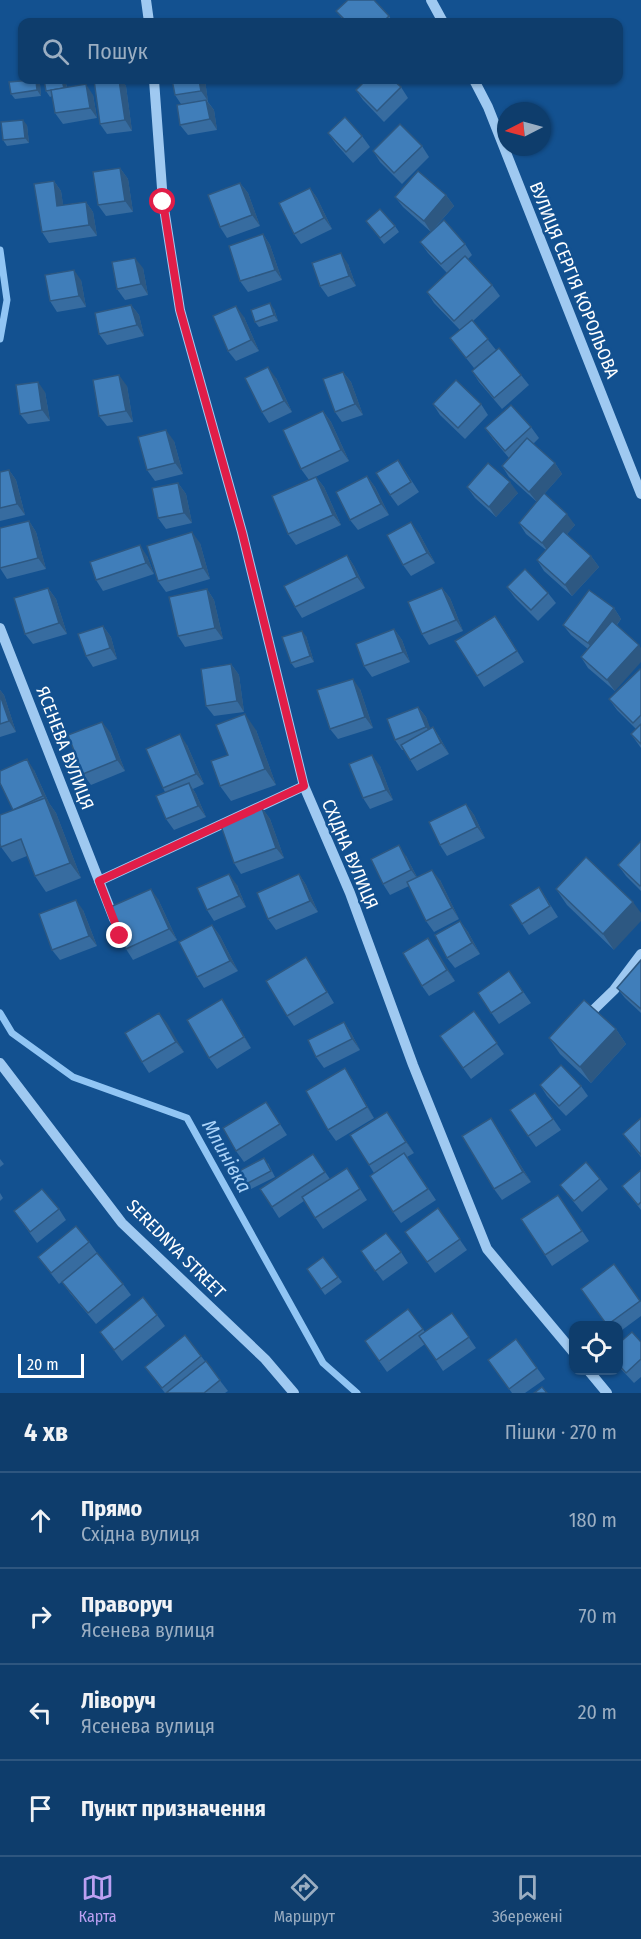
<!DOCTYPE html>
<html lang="uk">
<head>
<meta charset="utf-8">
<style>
	:root { --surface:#0e3d6c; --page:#1c4874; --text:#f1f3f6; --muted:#9baec2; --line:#2e567f; --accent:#bca0f2 }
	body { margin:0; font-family:"Fira Sans Condensed",sans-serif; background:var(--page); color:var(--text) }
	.controls { position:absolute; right:18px; bottom:18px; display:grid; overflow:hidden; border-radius:12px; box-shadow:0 2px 4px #0004 }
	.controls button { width:54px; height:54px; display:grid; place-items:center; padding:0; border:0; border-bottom:2px solid var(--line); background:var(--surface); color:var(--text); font:30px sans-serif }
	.compass { position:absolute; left:497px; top:102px; width:54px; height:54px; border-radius:50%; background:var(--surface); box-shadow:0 2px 4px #0004; rotate:264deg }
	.scale { position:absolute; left:18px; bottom:15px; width:66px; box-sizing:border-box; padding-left:6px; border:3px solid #fff; border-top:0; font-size:16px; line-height:21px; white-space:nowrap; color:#fff; -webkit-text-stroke:4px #135190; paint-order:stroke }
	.stop { position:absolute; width:18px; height:18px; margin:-14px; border:4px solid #e11d48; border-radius:50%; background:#fff }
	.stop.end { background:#e11d48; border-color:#fff; box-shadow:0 2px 6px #0008 }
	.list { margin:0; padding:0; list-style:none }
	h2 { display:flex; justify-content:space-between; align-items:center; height:78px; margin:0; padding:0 24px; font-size:26px }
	h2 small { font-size:20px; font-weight:400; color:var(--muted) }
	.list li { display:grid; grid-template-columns:39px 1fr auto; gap:18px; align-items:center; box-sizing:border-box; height:96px; padding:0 24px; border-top:2px solid var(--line) }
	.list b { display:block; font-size:22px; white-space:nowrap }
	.list p { margin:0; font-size:20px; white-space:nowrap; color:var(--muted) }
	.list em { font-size:20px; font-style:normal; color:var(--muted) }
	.icon { flex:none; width:33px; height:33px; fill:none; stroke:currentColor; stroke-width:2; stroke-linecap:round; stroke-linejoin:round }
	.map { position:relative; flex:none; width:641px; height:1393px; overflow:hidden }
	.search { position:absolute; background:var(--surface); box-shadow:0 2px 4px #0004; left:18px; right:18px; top:18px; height:66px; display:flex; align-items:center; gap:15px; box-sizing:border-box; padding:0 21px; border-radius:12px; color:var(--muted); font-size:22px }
	.sheet { height:462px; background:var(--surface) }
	nav { display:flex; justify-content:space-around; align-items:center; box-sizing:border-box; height:84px; border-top:2px solid var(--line); background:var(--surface); font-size:16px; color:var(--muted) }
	nav a { display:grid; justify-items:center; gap:3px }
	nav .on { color:var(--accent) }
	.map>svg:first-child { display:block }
</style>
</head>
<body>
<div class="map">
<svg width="641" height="1393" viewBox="0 0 641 1393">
	<rect width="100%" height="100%" fill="#135190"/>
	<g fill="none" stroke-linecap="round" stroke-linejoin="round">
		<g stroke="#91c5f4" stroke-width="7">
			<path d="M0 250 7 300 0 339"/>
			<path d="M0 1013 12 1033 73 1077 187 1118 323 1363 357 1393"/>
		</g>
		<g stroke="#9fc9f1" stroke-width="10">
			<path d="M146 0 149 22"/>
			<path d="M431 0 443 22"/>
			<path d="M154 80 163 202 180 310 242 532 304 786 350 893 413 1065 487 1249 574 1353"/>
			<path d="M474 80 488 107 641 494"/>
			<path d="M0 628 114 919"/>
			<path d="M99 881 304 786"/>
			<path d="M584 1019 614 990 641 954"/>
			<path d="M0 1063 122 1223 265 1359 294 1393"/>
			<path d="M588 1370 607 1393"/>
		</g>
	</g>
	<g fill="#376ca0">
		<path d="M336 11 389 16 393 22H345Z"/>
		<path d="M37 80 40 84 41 96 15 99 11 94Z"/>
		<path d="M44 80H65L67 87 93 95 97 118 63 124 55 113 52 96 50 97 46 91Z"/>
		<path d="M94 80H122L126 86 132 131 107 134 100 124Z"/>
		<path d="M172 80H205L208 102 214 110 217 130 188 135 180 125 181 104 175 95Z"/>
		<path d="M401 87 408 98 384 122 363 100 356 90Z"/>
		<path d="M27 125 29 143 7 146 3 140Z"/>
		<path d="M328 133 362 136 370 147 353 163 336 144Z"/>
		<path d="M422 146 429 157 402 184 380 162 373 151Z"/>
		<path d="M120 168 128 179 133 212 106 216 98 205Z"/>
		<path d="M54 181 61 191 63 205 86 202 93 212 97 236 49 243 42 232Z"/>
		<path d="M240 183 248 193 260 226 227 238 220 227Z"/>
		<path d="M310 188 317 198 332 229 301 244 294 234Z"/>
		<path d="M446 195 454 206 433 230 465 244 472 255 468 259 492 285 500 296 473 321 496 350 474 368 450 338 460 330 434 303 427 292 447 273 428 253 420 242 431 232 403 207 395 197Z"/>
		<path d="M366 221 395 226 399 232 384 244Z"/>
		<path d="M263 234 270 245 282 280 248 292 240 281Z"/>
		<path d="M348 264 356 286 328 297 320 286Z"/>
		<path d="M143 268 148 295 125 300 117 289Z"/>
		<path d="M81 280 86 307 57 312 50 301Z"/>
		<path d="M131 305 139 315 144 336 107 345 99 334Z"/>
		<path d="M274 309 278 321 259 327 255 322Z"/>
		<path d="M244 317 259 351 236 361 228 351Z"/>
		<path d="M472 371 521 375 529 385 502 409 479 382Z"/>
		<path d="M343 372 351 382 363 415 342 422 335 412Z"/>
		<path d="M276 378 292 412 269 423 262 412Z"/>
		<path d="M127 386 133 422 107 426 99 416Z"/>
		<path d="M45 392 50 421 28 424 20 414Z"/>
		<path d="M433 404H481L488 415 465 439 440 415Z"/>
		<path d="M323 411 331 422 349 461 309 480 301 469Z"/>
		<path d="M531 427 539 438 533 444 555 463 562 474 544 494 575 525 567 534 591 556 599 567 572 596 544 571 537 560 546 550 526 534 519 523 537 502 509 477 502 466 509 458 493 439 485 428Z"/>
		<path d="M174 441 183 474 155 481 147 470Z"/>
		<path d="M398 460 419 492 398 506 390 495Z"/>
		<path d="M9 470 16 480 25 515 0 521V472Z"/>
		<path d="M367 476 375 487 389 515 358 530 350 520Z"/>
		<path d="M316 477 324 487 341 525 296 545 288 534Z"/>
		<path d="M178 483 186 494 192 523 166 529 158 518Z"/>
		<path d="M467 487 518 493 496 517 475 498Z"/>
		<path d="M29 521 36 532 46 569 7 579 0 568V528Z"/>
		<path d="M419 533 435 563 411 576 403 565Z"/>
		<path d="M200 543 210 579 166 592 158 581Z"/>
		<path d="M347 555 354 566 365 588 302 618 295 607Z"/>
		<path d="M147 556 154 574 103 591 96 580Z"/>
		<path d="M507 587 548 593 556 603 538 621 515 598Z"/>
		<path d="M48 588 56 599 67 634 33 644 25 634Z"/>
		<path d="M442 588 450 598 463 631 429 645 422 634Z"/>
		<path d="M207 589 214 600 223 639 185 647 178 636Z"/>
		<path d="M614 608 621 619 617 625 615 691 588 668 581 657 588 649 571 635 563 625Z"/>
		<path d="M103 626 111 637 117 659 93 667 86 656Z"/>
		<path d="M502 626 524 662 484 687 477 676Z"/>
		<path d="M394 629 402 640 410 662 372 677 364 666Z"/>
		<path d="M306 636 314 662 295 668 291 663Z"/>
		<path d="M231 664 239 675 244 712 214 716 206 706Z"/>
		<path d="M641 670V748L631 734 636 729 617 710 609 699Z"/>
		<path d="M360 689 373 728 338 739 330 729Z"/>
		<path d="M0 690 4 695 16 732 0 737Z"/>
		<path d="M418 707 426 717 430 729 433 727 440 738 449 754 417 771 404 750H402L395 740Z"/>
		<path d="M256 730 276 785 231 801 220 786 228 755Z"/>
		<path d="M110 732 125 771 91 785 83 774Z"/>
		<path d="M187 745 204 784 193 789 196 794 206 817 174 830 166 819 165 792 163 788Z"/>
		<path d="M380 766 393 800 370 809 363 798Z"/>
		<path d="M34 770 49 803 56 813 81 878 46 892 35 876 27 856 12 862 1 847 13 810Z"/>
		<path d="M466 804 474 815 485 838 447 856 440 845Z"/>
		<path d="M262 808 270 819 284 858 241 874 234 863Z"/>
		<path d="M641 841V891L626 876 618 865Z"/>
		<path d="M406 856 417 877 440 880 459 919 434 932 426 921 409 886 390 895 383 884Z"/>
		<path d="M586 857 614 950 567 905 556 889Z"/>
		<path d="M299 874 306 885 318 912 276 930 268 919Z"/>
		<path d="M237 885 246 907 214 921 207 910Z"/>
		<path d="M539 887 558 917 529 935 522 924Z"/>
		<path d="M158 899 177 940 133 960 126 949Z"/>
		<path d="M83 910 97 946 60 960 52 950Z"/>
		<path d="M460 921 468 932 480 954 455 968 447 958Z"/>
		<path d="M212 925 220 936 238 971 204 988 197 977Z"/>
		<path d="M428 938 455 981 429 996 422 986Z"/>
		<path d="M306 957 313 968 334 1003 294 1026 287 1016Z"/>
		<path d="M641 960V1013L625 998 617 988Z"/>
		<path d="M509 971 531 1003 499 1024 478 993Z"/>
		<path d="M229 1010 251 1048 217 1069 209 1058Z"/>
		<path d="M474 1011 504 1054 471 1079 440 1036Z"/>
		<path d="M159 1013 184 1052 149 1073 142 1062Z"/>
		<path d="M344 1022 351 1033 360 1050 324 1068 316 1057Z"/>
		<path d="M616 1029 626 1044 591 1083 560 1054 549 1038Z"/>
		<path d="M352 1079 374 1118 336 1141 328 1130Z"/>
		<path d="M540 1085 581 1086 588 1096 566 1116 547 1096Z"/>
		<path d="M535 1093 561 1130 536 1147 510 1110Z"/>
		<path d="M266 1102 287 1135 244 1162 236 1151Z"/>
		<path d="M387 1112 414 1153 407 1157 436 1200 401 1223 393 1212 374 1173 369 1165Z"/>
		<path d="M491 1118 531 1182 502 1200 494 1189Z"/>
		<path d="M641 1118V1157L623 1134Z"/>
		<path d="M313 1154 330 1179 347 1168 367 1200 323 1229 304 1201 279 1218 272 1207Z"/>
		<path d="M0 1159 4 1164 0 1167Z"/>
		<path d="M268 1163 275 1177 249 1190 246 1184Z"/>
		<path d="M641 1170V1210L622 1186Z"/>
		<path d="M600 1179 608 1189 582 1212 568 1195 560 1185Z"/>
		<path d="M0 1193 3 1198 0 1201Z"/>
		<path d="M558 1195 589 1241 552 1266 545 1255Z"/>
		<path d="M438 1208 467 1250 435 1273 405 1232Z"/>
		<path d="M59 1209 66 1220 37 1243 14 1211Z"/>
		<path d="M89 1242 97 1253 123 1284 131 1295 96 1324 70 1293 62 1282 94 1255 59 1284 38 1257Z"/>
		<path d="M361 1251 401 1252 408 1263 383 1281Z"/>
		<path d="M323 1257 342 1282 325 1295 307 1269Z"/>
		<path d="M614 1264 641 1302V1316L618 1333V1326H608L581 1289Z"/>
		<path d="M408 1309 425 1332 452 1313 476 1348 443 1371 425 1344 387 1372 365 1341Z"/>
		<path d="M157 1315 165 1326 122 1361 100 1332Z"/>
		<path d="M641 1342V1377L634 1383 618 1366V1344Z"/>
		<path d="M201 1356 228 1391 225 1393H165L145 1367Z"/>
		<path d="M488 1360 537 1368 545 1379 525 1393H512Z"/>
	</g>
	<g fill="#2d5882">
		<path d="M36 80 40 84 41 96 37 90Z"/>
		<path d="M62 80H65L68 93 64 88Z"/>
		<path d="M119 80H122L126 86 132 131 125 120Z"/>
		<path d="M199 80H205L208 101 201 91Z"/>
		<path d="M86 84 93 95 97 118 90 108Z"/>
		<path d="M206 100 214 110 217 130 210 119Z"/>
		<path d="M23 120 27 125 29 143 25 138Z"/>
		<path d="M120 168 128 179 133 212 125 201Z"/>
		<path d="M54 181 61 191 65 217 57 206Z"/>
		<path d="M240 183 248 193 260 226 252 215Z"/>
		<path d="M310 188 317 198 332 229 324 218Z"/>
		<path d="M446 195 454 206 431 232 424 221Z"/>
		<path d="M86 202 93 212 97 236 89 225Z"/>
		<path d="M263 234 270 245 282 280 275 270Z"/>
		<path d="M341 253 348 264 356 286 349 276Z"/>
		<path d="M135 258 143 268 148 295 141 284Z"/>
		<path d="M74 270 81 280 86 307 79 296Z"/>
		<path d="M270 303 274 309 278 321 274 315Z"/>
		<path d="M131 305 139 315 144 336 137 325Z"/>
		<path d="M236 306 244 317 259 351 251 340Z"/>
		<path d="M268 367 276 378 292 412 284 401Z"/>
		<path d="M343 372 351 382 363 415 355 404Z"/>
		<path d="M119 375 127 386 133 422 126 411Z"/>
		<path d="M38 382 45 392 50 421 42 410Z"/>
		<path d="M323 411 331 422 349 461 341 450Z"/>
		<path d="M166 430 174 441 183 474 175 463Z"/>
		<path d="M555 463 562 474 537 502 529 492Z"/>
		<path d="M9 470 16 480 25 515 17 504Z"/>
		<path d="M367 476 375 487 389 515 381 504Z"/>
		<path d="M316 477 324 487 341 525 333 515Z"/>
		<path d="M510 482 518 493 496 517 489 507Z"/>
		<path d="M178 483 186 494 192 523 184 513Z"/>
		<path d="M567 514 575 525 550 554 542 543Z"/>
		<path d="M29 521 36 532 46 569 38 558Z"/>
		<path d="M411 522 419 533 435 563 427 553Z"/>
		<path d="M192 532 200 543 210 579 203 568Z"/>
		<path d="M140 545 147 556 154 574 146 563Z"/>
		<path d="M347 555 354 566 365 588 357 577Z"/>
		<path d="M591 556 599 567 572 596 565 585Z"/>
		<path d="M48 588 56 599 67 634 59 623Z"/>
		<path d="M442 588 450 598 463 631 456 620Z"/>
		<path d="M207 589 214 600 223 639 215 628Z"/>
		<path d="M614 608 621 619 595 654 588 643Z"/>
		<path d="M495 616 502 626 524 662 517 651Z"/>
		<path d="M103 626 111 637 117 659 110 648Z"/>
		<path d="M394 629 402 640 410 662 403 652Z"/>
		<path d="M302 631 306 636 314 662 310 656Z"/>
		<path d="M639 645 641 648V662L615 691 607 680Z"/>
		<path d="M231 664 239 675 244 712 237 701Z"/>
		<path d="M353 679 360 689 373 728 365 717Z"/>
		<path d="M0 690 4 695 16 732 9 721 0 695Z"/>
		<path d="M418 707 426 717 434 738 426 727Z"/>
		<path d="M245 714 256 730 276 785 265 769Z"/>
		<path d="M102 722 110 732 125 771 117 760Z"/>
		<path d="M433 727 440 738 449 754 441 743Z"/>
		<path d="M180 734 187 745 204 784 196 774Z"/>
		<path d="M372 755 380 766 393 800 386 790Z"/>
		<path d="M27 759 34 770 49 803 56 813 81 878 70 863 46 800 43 796Z"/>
		<path d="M189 783 196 794 206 817 198 806Z"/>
		<path d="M466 804 474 815 485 838 477 827Z"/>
		<path d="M262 808 270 819 284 858 276 848Z"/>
		<path d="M399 845 406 856 419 881 411 870Z"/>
		<path d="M432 870 440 880 459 919 452 908Z"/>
		<path d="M229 874 237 885 246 907 239 896Z"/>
		<path d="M299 874 306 885 318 912 310 901Z"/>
		<path d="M151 889 158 899 177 940 169 929Z"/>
		<path d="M76 900 83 910 97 946 89 936Z"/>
		<path d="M633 902 641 913V921L614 950 603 934Z"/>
		<path d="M460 921 468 932 480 954 472 943Z"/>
		<path d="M212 925 220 936 238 971 230 961Z"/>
		<path d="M428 938 436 949 455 981 447 970Z"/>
		<path d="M222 999 229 1010 251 1048 244 1037Z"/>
		<path d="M159 1013 167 1023 184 1052 176 1042Z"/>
		<path d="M344 1022 351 1033 360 1050 352 1039Z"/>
		<path d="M616 1029 626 1044 591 1083 580 1067Z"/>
		<path d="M345 1068 352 1079 374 1118 367 1107Z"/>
		<path d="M387 1112 395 1123 414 1153 406 1142Z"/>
		<path d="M491 1118 498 1129 531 1182 523 1172Z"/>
	</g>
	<g fill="#407eba" stroke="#2d5882" stroke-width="1.5">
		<path d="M348 0H374L389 16 383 22H347L336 11Z"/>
		<path d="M32 80H36L37 90 11 94 9 82Z"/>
		<path d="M44 80H62L64 88 46 91Z"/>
		<path d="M94 80H119L125 120 100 124Z"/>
		<path d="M172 80H199L201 91 175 95Z"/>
		<path d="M366 80H393L401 87 377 111 356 90Z"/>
		<path d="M86 84 90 108 55 113 51 90Z"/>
		<path d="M206 100 210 119 180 125 177 105Z"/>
		<path d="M345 117 362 136 346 152 328 133Z"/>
		<path d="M23 120 25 138 3 140 1 122Z"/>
		<path d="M400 124 422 146 394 173 373 151Z"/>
		<path d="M120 168 125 201 98 205 93 172Z"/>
		<path d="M418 171 446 195 424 221 395 197Z"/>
		<path d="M54 181 57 206 86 202 89 225 42 232 34 184Z"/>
		<path d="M240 183 252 215 220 227 208 195Z"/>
		<path d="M310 188 324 218 294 234 279 203Z"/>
		<path d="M380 209 395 226 380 238 366 221Z"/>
		<path d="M444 220 465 244 441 264 420 242Z"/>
		<path d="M263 234 275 270 240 281 229 246Z"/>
		<path d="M341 253 349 276 320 286 312 263Z"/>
		<path d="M465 256 492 285 454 321 427 292Z"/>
		<path d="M135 258 141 284 117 289 112 262Z"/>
		<path d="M74 270 79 296 50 301 45 275Z"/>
		<path d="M270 303 274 315 255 322 251 310Z"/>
		<path d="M131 305 137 325 99 334 95 313Z"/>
		<path d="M236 306 251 340 228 351 213 316Z"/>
		<path d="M472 320 488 339 466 358 450 338Z"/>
		<path d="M499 348 521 375 494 398 472 371Z"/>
		<path d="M268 367 284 401 262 412 245 378Z"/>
		<path d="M343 372 355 404 335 412 323 379Z"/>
		<path d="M119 375 126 411 99 416 93 380Z"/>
		<path d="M456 380 481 404 458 428 433 404Z"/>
		<path d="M38 382 42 410 20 414 16 385Z"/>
		<path d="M511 405 531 427 505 451 485 428Z"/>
		<path d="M323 411 341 450 301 469 283 430Z"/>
		<path d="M166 430 175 463 147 470 138 437Z"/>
		<path d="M527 438 555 463 529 492 502 466Z"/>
		<path d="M398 460 411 482 390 495 376 473Z"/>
		<path d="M488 463 510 482 489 507 467 487Z"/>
		<path d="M9 470 17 504 0 508V472Z"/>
		<path d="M367 476 381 504 350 520 336 492Z"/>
		<path d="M316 477 333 515 288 534 272 496Z"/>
		<path d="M178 483 184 513 158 518 152 488Z"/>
		<path d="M544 493 567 514 542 543 519 523Z"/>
		<path d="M29 521 38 558 0 568V528Z"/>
		<path d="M411 522 427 553 403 565 387 535Z"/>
		<path d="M563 531 591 556 565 585 537 560Z"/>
		<path d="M192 532 203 568 158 581 147 546Z"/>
		<path d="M140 545 146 563 96 580 90 562Z"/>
		<path d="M347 555 357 577 295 607 284 586Z"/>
		<path d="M525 569 548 593 531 610 507 587Z"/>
		<path d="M48 588 59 623 25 634 14 598Z"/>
		<path d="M442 588 456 620 422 634 408 602Z"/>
		<path d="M207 589 215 628 178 636 169 597Z"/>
		<path d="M589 590 614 608 588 643 563 625Z"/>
		<path d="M495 616 517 651 477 676 455 641Z"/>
		<path d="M612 621 639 645 607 680 581 657Z"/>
		<path d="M103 626 110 648 86 656 78 634Z"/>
		<path d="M394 629 403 652 364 666 356 644Z"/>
		<path d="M302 631 310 656 291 663 282 637Z"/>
		<path d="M231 664 237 701 206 706 201 669Z"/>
		<path d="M640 669 641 670V715L633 723 609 699Z"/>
		<path d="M353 679 365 717 330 729 317 690Z"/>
		<path d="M0 695 9 721 0 724Z"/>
		<path d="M418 707 426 727 395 740 387 719Z"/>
		<path d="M245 714 265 769 220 786 211 761 228 755 216 725Z"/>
		<path d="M102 722 117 760 83 774 68 735Z"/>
		<path d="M641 724V744L631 734Z"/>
		<path d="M433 727 441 743 410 760 401 745Z"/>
		<path d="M180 734 196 774 163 788 146 749Z"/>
		<path d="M372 755 386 790 363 798 349 764Z"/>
		<path d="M27 759 43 796 13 810 0 783V771Z"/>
		<path d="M189 783 198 806 166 819 156 796Z"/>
		<path d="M45 798 70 863 35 876 21 839 1 847 0 844V815Z"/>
		<path d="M466 804 477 827 440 845 429 822Z"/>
		<path d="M262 808 276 848 234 863 220 823Z"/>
		<path d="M641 841V885L640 886 618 865Z"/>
		<path d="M399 845 411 870 383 884 371 859Z"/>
		<path d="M586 857 633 902 603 934 556 889Z"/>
		<path d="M432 870 452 908 426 921 407 882Z"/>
		<path d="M229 874 239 896 207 910 197 888Z"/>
		<path d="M299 874 310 901 268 919 257 893Z"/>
		<path d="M539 887 550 906 522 924 510 905Z"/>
		<path d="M151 889 169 929 126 949 108 908Z"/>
		<path d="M76 900 89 936 52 950 39 914Z"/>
		<path d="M460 921 472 943 447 958 435 935Z"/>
		<path d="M212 925 230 961 197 977 179 942Z"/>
		<path d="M428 938 447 970 422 986 403 953Z"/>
		<path d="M306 957 327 992 287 1016 266 981Z"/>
		<path d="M641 960V1009L617 988Z"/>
		<path d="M509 971 523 992 491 1013 478 993Z"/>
		<path d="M222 999 244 1037 209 1058 187 1020Z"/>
		<path d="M584 1000 616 1029 580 1067 549 1038Z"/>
		<path d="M474 1011 497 1043 463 1068 440 1036Z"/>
		<path d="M159 1013 176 1042 142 1062 125 1033Z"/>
		<path d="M344 1022 352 1039 316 1057 308 1040Z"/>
		<path d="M561 1065 581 1086 559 1106 540 1085Z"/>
		<path d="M345 1068 367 1107 328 1130 306 1091Z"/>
		<path d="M535 1093 553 1119 528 1136 510 1110Z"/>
		<path d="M266 1102 280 1124 236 1151 223 1128Z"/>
		<path d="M387 1112 406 1142 369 1165 350 1135Z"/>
		<path d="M491 1118 523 1172 494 1189 462 1136Z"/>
		<path d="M641 1118V1155L623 1134Z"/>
		<path d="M404 1153 428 1189 393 1212 370 1176Z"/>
		<path d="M313 1154 325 1172 272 1207 260 1189Z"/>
		<path d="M264 1158 271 1171 246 1184 239 1171Z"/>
		<path d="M586 1162 600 1179 574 1201 560 1185Z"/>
		<path d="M347 1168 360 1189 315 1218 302 1197Z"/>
		<path d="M641 1170V1202L638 1205 622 1186Z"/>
		<path d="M42 1189 59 1209 30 1232 14 1211Z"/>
		<path d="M558 1195 582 1231 545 1255 521 1219Z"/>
		<path d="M438 1208 460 1239 427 1262 405 1232Z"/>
		<path d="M76 1226 89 1242 51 1273 38 1257Z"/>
		<path d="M386 1233 401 1252 375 1271 361 1251Z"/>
		<path d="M97 1253 123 1284 88 1313 62 1282Z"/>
		<path d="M323 1257 338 1277 321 1289 307 1269Z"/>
		<path d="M614 1264 640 1301 607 1325 581 1289Z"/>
		<path d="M143 1297 157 1315 114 1350 100 1332Z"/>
		<path d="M408 1309 423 1329 379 1361 365 1341Z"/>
		<path d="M452 1313 469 1337 436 1360 419 1336Z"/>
		<path d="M632 1332 641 1342V1359L626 1373 618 1364V1344Z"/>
		<path d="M185 1335 201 1356 162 1388 145 1367Z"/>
		<path d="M516 1339 537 1368 509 1389 488 1360Z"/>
		<path d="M206 1361 220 1380 204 1393H166Z"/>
		<path d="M542 1387 547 1393H534Z"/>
	</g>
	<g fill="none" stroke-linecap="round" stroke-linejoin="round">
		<path stroke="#e11d48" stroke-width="8" d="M120 936 99 881 304 786 242 532 180 310 163 202"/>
	</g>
	<g text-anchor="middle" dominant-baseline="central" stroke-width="5" stroke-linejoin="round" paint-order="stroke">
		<g font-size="18" fill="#fff" stroke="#135190">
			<text transform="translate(574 280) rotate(68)">ВУЛИЦЯ СЕРГІЯ КОРОЛЬОВА</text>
			<text transform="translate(65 748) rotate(69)">ЯСЕНЕВА ВУЛИЦЯ</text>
			<text transform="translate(350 854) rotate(67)">СХІДНА ВУЛИЦЯ</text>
			<text transform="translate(176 1249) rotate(45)">SEREDNYA STREET</text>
		</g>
		<g font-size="20" font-style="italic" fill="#abd3f8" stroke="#135190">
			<text transform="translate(227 1156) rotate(61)">Млинівка</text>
		</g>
	</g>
</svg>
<div class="controls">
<button><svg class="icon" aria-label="locate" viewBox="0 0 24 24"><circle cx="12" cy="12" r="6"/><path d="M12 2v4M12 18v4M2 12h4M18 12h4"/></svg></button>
</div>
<svg class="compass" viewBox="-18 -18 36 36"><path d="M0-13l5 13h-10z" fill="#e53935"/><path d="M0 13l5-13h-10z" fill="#9baec2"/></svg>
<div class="scale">20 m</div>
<div class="stop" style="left:163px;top:202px"></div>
<div class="stop end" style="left:120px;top:936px"></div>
<div class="search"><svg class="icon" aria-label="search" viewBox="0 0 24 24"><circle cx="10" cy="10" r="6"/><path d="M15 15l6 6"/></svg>Пошук</div>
</div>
<section class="sheet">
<h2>4 хв<small>Пішки · 270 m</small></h2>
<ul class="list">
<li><svg class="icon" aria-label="ahead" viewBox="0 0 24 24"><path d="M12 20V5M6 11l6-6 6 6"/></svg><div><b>Прямо</b><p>Східна вулиця</p></div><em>180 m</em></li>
<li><svg class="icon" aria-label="right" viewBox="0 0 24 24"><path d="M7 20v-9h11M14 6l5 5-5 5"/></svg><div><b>Праворуч</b><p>Ясенева вулиця</p></div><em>70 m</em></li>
<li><svg class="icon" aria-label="left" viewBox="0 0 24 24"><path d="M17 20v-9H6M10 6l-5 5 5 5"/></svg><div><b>Ліворуч</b><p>Ясенева вулиця</p></div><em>20 m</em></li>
<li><svg class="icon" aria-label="arrive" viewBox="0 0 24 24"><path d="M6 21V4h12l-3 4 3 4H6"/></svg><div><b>Пункт призначення</b></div></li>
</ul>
</section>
<nav>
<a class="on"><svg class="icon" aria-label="map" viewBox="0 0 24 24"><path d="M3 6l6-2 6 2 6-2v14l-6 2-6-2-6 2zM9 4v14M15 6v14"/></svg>Карта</a>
<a><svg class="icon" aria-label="directions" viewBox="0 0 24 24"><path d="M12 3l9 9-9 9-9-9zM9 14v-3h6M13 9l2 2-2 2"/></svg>Маршрут</a>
<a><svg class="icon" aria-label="saved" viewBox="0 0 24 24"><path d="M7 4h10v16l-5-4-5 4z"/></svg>Збережені</a>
</nav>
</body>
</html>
